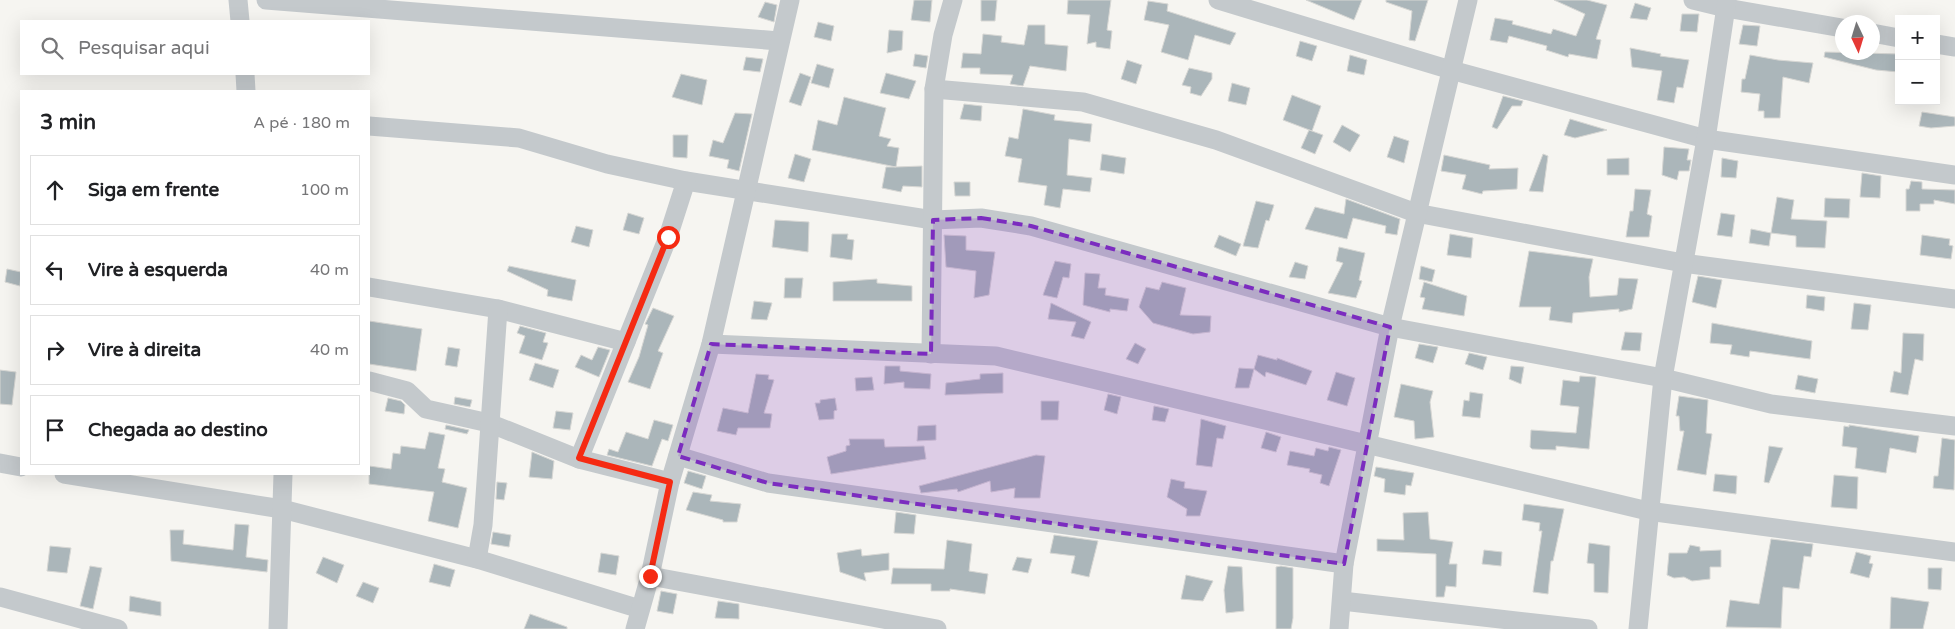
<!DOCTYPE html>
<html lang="pt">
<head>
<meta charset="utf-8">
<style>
	:root { --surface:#fff; --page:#f6f6f6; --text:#202124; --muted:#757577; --line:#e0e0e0 }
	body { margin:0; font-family:"Varela Round",sans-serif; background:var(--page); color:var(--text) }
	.controls { position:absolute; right:15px; top:15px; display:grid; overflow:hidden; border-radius:0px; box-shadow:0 5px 20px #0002 }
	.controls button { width:45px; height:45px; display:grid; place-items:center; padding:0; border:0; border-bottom:1px solid var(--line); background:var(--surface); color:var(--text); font:25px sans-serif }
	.compass { position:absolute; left:1835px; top:15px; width:45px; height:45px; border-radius:50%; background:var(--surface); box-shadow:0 5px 20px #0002; rotate:176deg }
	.stop { position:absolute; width:15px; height:15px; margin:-11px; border:4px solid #f52a12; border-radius:50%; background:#fff }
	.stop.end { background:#f52a12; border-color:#fff; box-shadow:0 1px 5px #0008 }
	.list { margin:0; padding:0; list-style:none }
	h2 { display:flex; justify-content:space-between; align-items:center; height:65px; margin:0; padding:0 20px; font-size:21px }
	h2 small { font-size:16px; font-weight:400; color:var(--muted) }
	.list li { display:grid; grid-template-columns:32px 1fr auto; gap:15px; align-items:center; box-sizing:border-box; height:70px; margin:0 10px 10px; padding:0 10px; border:1px solid var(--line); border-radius:0px }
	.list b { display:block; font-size:19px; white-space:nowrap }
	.list em { font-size:16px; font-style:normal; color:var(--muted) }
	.icon { flex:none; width:28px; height:28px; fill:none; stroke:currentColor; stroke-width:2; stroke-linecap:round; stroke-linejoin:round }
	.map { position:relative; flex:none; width:1955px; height:629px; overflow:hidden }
	.search { position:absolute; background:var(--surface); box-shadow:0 5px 20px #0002; left:20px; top:20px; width:350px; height:55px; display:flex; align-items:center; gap:12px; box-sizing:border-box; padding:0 18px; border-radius:0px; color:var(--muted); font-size:19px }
	.panel { position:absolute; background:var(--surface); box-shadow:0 5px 20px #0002; left:20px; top:90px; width:350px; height:385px; border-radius:0px }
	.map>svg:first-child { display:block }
</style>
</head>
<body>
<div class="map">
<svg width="1955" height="629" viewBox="0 0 1955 629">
	<rect width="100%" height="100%" fill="#f6f5f1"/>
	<g fill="#abb6ba" stroke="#d7d7d4">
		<path d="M914 0H932L930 22 911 20Z"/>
		<path d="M981 0H997L995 21H981Z"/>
		<path d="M1068 0H1111L1107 30 1112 31 1110 49 1096 47V42L1087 44 1090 15 1067 14Z"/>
		<path d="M1306 0H1362L1354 20Z"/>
		<path d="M1386 0H1428L1415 41 1409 40 1412 11 1386 2Z"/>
		<path d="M1554 0H1587L1607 5 1596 39 1601 40 1597 59 1569 54 1568 57 1546 50 1547 46 1509 36 1507 43 1490 40 1495 18 1513 21 1512 24 1551 34 1553 29 1576 36 1585 14Z"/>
		<path d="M1148 1 1168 4 1167 11 1236 33 1230 45 1195 35 1188 60 1161 52 1169 25 1144 20Z"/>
		<path d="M765 2 777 5 774 22 758 17Z"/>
		<path d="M1635 3 1651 8 1647 20 1630 18Z"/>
		<path d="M1682 14H1699L1697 32 1680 31Z"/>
		<path d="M818 22 834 26 831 41 814 37Z"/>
		<path d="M1028 25H1045V44L1068 46 1066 71 1030 66 1023 86 1010 84 1013 75 980 74V68H961L963 53 981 54 983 34 1002 36 1001 42 1024 45Z"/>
		<path d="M1743 25 1760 26 1757 46 1739 44Z"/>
		<path d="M889 30 903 31 902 50 887 53Z"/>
		<path d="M1300 41 1317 46 1312 61 1296 56Z"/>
		<path d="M1630 48 1661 54 1660 56 1689 60 1683 88 1677 87 1674 103 1657 100 1662 71 1632 67Z"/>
		<path d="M1825 52 1899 54V72L1876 70 1824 57Z"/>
		<path d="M915 54 928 56 926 68 913 66Z"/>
		<path d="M1350 55 1367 60 1364 75 1347 71Z"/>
		<path d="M1750 55 1778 60 1813 63 1809 83 1783 77 1780 118H1764V111H1758L1760 94 1741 92 1742 79H1745Z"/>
		<path d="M746 57 763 59 760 72 743 70Z"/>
		<path d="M1127 60 1142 65 1136 84 1121 79Z"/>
		<path d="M817 64 834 69 829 88 811 83Z"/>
		<path d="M1189 68 1212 73V79L1201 96 1190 93 1191 87 1182 85Z"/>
		<path d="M800 73 811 77 801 106 789 102Z"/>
		<path d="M886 73 916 81 909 99 880 93Z"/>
		<path d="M681 74 707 80 702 105 672 97Z"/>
		<path d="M1232 83 1250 88 1246 105 1228 101Z"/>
		<path d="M1292 95 1321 106 1312 131 1283 120Z"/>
		<path d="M1503 96 1523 101 1521 106H1512L1497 129 1492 127Z"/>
		<path d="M844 97 886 108 879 136 891 139 887 146 899 148 896 167 922 166V187L903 186 901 192 882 188 886 167H896L812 150 818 120 837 125Z"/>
		<path d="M964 104 982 106 981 121 960 119Z"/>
		<path d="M1023 109 1055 115 1054 120 1092 124 1090 142 1069 139 1067 175 1092 178 1090 192 1063 189 1060 208 1044 205 1047 186 1018 182 1022 159 1005 156 1009 137 1018 139Z"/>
		<path d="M1922 112 1955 117V126L1931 128 1919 126Z"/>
		<path d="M735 113 752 114 739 171 727 168 729 160 709 156 713 140 723 143Z"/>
		<path d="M1570 119 1607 130 1575 138 1564 135Z"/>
		<path d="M1342 125 1360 135 1350 152 1333 142Z"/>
		<path d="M1309 130 1323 135 1315 154 1301 148Z"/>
		<path d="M673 135H688L687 158 673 157Z"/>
		<path d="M1394 136 1409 141 1404 163 1387 157Z"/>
		<path d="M1664 147 1689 149 1687 160H1691L1689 171H1679L1677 180 1662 175Z"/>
		<path d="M795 154 811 159 804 182 788 178Z"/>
		<path d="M1102 154 1126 158 1124 174 1100 170Z"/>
		<path d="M1543 154 1548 156 1543 192 1529 191Z"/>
		<path d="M1444 155 1490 165 1489 169 1518 168 1517 189 1483 191 1482 194 1462 189 1466 175 1441 171Z"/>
		<path d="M1629 158V175H1607V159Z"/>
		<path d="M1722 158 1738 161 1736 178 1721 177Z"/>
		<path d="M1862 173 1881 176 1880 198 1860 197Z"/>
		<path d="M1911 181 1922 182V189L1955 190V204L1934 200V204H1920V211H1906V189H1909Z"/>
		<path d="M954 182H970V196H955Z"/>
		<path d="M1635 189 1651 190 1647 214 1652 216 1649 237H1626L1630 211H1633Z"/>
		<path d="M1777 197 1794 200 1791 219 1827 221 1825 248 1796 247V236L1771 233Z"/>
		<path d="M1825 198 1850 199 1849 218 1824 217Z"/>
		<path d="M1346 199 1400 219 1397 235 1385 233 1386 226 1353 218 1347 239 1305 229 1315 207 1344 214Z"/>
		<path d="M1256 201 1274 205 1269 221 1266 220 1258 248 1243 246Z"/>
		<path d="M628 213 644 218 639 234 623 230Z"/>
		<path d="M1721 213 1735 215 1732 237 1717 235Z"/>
		<path d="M775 220 809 222 808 252 772 247Z"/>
		<path d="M576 226 593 230 589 247 571 242Z"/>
		<path d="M1751 229 1771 233 1769 246 1749 243Z"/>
		<path d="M832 234H848L847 239 854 240 852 260 830 257Z"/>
		<path d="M1450 234 1473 238 1471 258 1447 255Z"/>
		<path d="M944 235 966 236V250L995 252 989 295 974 298 976 271 946 267Z"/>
		<path d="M1219 235 1241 244 1236 256 1214 247Z"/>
		<path d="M1922 235 1950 239 1949 245 1953 246 1951 259 1920 255Z"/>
		<path d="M1339 247 1365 253 1359 280 1362 281 1356 298 1328 293 1343 263 1336 261Z"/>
		<path d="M1529 251 1593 259 1589 277 1590 297 1617 295 1619 278 1638 279 1632 309 1619 312V309L1573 313 1572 323 1549 320 1551 307H1519Z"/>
		<path d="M1055 261 1071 264 1069 278 1063 277 1057 298 1043 295Z"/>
		<path d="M1295 262 1308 266 1305 279 1289 277Z"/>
		<path d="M509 266 576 280 572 301 547 296 548 290 507 271Z"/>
		<path d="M1421 266 1435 270 1432 282 1419 279Z"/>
		<path d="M7 269 21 272 20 286 5 282Z"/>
		<path d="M1085 273 1100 274 1098 288H1106L1105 295 1129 299 1127 311 1110 309V312L1083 305Z"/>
		<path d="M1698 276 1722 280 1716 308 1692 302Z"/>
		<path d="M785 278H803L801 298H784Z"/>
		<path d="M877 279V283L912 286V301H833V282Z"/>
		<path d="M1162 282 1186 288 1180 315 1211 316 1210 332 1193 334 1153 323 1139 307 1146 287 1159 290Z"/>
		<path d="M1424 282 1467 296 1464 316 1422 309 1425 298 1420 297Z"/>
		<path d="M1807 295 1825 297 1824 311 1806 308Z"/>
		<path d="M754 301 772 303 767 320 751 319Z"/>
		<path d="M1051 303 1091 322 1084 339 1071 336 1076 322 1048 319Z"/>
		<path d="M1854 303 1871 305 1868 330 1851 329Z"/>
		<path d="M653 308 674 316 658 351 663 353 650 389 628 382 639 357 648 325 645 324Z"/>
		<path d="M369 321 422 329 416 371 369 364Z"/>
		<path d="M1712 323 1812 341 1810 359 1750 351 1749 357 1730 354 1732 345 1710 343Z"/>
		<path d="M520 326 546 333 543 342 548 343 542 360 519 353 525 336 517 333Z"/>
		<path d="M1625 332 1642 333 1640 351 1621 350Z"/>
		<path d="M1903 333 1924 334 1923 361 1915 359 1908 395 1890 392 1894 371 1901 373Z"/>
		<path d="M1135 343 1146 349 1138 364 1126 359Z"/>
		<path d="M1419 344 1438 347 1433 363 1415 358Z"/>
		<path d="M448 347 460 349 457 367 445 365Z"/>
		<path d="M598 347 610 350 599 377 575 367 581 355 592 360Z"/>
		<path d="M1469 353 1487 357 1483 370 1465 364Z"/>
		<path d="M1258 355 1277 360V358L1312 371 1306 385 1266 372 1265 377 1254 369Z"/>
		<path d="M535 363 559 370 553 388 529 380Z"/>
		<path d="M885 366H900V371L931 374 930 389 904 388V382L884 384Z"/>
		<path d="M1511 366 1524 367 1521 384 1509 379Z"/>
		<path d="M1239 368 1254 369 1249 388H1235Z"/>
		<path d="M0 370 16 372 12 405 0 404Z"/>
		<path d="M1336 372 1355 378 1347 406 1327 400Z"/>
		<path d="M1003 373V393L945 395 946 383 980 379V374Z"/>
		<path d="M756 374 769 375 768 379 774 380 764 413 772 414 770 428H738L736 435 717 431 723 408 748 413Z"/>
		<path d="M1798 375 1818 379 1815 393 1795 389Z"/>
		<path d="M1580 376 1596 377 1589 449 1556 446V450L1532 449 1530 447 1531 430 1576 433 1579 407 1560 405 1563 380 1579 382Z"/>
		<path d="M872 377 874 390 856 391 855 378Z"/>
		<path d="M1401 384 1433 391 1430 402 1434 437 1415 439 1414 421 1394 417Z"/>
		<path d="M1470 392 1483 394 1480 418 1462 416 1464 400 1469 401Z"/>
		<path d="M1108 394 1121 397 1117 414 1104 410Z"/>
		<path d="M1679 396 1708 400 1706 433 1712 434 1706 475 1677 470 1684 431H1680L1679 416H1676Z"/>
		<path d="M455 397 472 400 470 407 454 404Z"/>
		<path d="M388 398 401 401 405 405 404 414 385 411Z"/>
		<path d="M835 398 837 410 834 411V419L819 420 815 403H820V400Z"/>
		<path d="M1041 401H1059L1058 420H1041Z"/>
		<path d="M1154 406 1169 409 1165 422 1152 420Z"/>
		<path d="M556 411 573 413 570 430 553 428Z"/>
		<path d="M1201 419 1226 426 1223 439 1217 438 1212 467 1196 465Z"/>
		<path d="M654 420 673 425 668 441 662 439 652 466 607 455 609 449 618 452 626 432 648 439Z"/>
		<path d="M446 425 469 430 467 434 445 429Z"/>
		<path d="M936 425V440L917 441 918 426Z"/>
		<path d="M1849 425 1919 436 1916 453 1890 448 1886 473 1855 468 1857 448 1842 446 1844 426 1849 427Z"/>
		<path d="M429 432 445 435 438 468 445 469 442 482 467 488 458 528 428 521 434 492 369 484V466L391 469 393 453 400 454 401 446 425 449Z"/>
		<path d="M1266 432 1281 437 1276 452 1261 448Z"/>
		<path d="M1942 438 1955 440 1954 490 1933 488 1934 476H1938Z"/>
		<path d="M849 439H884L885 447 924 446 926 459 831 474 827 457 846 451V446L850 445Z"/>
		<path d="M1769 446 1783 448 1769 483 1764 482Z"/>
		<path d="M1329 447 1341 450 1329 486 1320 483 1322 475 1309 472 1310 469 1287 465 1290 451 1314 456 1316 448 1328 451Z"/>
		<path d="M532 452 554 461 552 479 529 477Z"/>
		<path d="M1036 455 1045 456 1040 498H1014L1015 488 991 492 990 481 958 492 957 489 921 493 919 486Z"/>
		<path d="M1376 467 1414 473 1411 486 1406 485 1405 495 1384 492 1385 479 1374 476Z"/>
		<path d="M688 471 706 476 702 489 684 483Z"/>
		<path d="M1715 474 1737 476 1736 494 1713 491Z"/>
		<path d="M1834 475 1858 477 1857 509 1831 507Z"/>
		<path d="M1171 479 1185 482 1184 488 1207 491 1200 516H1186L1187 509 1167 497Z"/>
		<path d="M497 482 507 483 504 500 496 499Z"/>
		<path d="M693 492 712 495 710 501 741 504 737 522H723V520L686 510Z"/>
		<path d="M1524 504 1564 509 1553 561H1551L1548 594 1533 592 1542 531H1539L1540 523 1522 520Z"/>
		<path d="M896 512 916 515 914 534 894 533Z"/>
		<path d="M1428 512 1430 539 1453 542 1449 564H1457L1456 587 1446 586 1444 597H1436V554L1377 551V539L1404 540 1403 513Z"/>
		<path d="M235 524 249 525 246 557 268 560 267 572 171 561 170 530H184L183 544 233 550Z"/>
		<path d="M493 532 511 535 509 547 491 544Z"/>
		<path d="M1054 535 1098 541 1089 577 1071 573 1075 556 1050 553Z"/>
		<path d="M1771 539 1813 544 1811 557 1804 556 1799 589 1783 587 1781 628 1726 627 1730 600 1759 604Z"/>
		<path d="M947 540 972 544 969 571 988 574 985 594 950 589V591H931V584H891L893 568 944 569Z"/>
		<path d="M1589 543 1610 546 1608 593 1594 592V564L1587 563Z"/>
		<path d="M1690 545 1700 547V551L1721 550V567H1710V579L1692 581 1684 577 1674 578 1667 575 1669 553H1687Z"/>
		<path d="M50 546 71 548 67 573 47 571Z"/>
		<path d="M861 549 862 556 889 553V570L864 573 866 581 840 572 837 553Z"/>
		<path d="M1484 550 1502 552 1501 566 1482 564Z"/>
		<path d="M1856 552 1871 556 1869 563 1873 564 1869 578 1850 573Z"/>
		<path d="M601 553 619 556 616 575 598 572Z"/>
		<path d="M323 557 344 565 337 583 316 573Z"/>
		<path d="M1017 557 1032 559 1028 573 1012 570Z"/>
		<path d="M434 564 455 570 450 587 429 582Z"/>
		<path d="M90 566 102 568 93 609 80 606Z"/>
		<path d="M1228 566 1242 567 1244 611 1226 613 1224 590Z"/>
		<path d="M1281 566 1293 568V618L1291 629H1276V567Z"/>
		<path d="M1928 568H1942L1941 590 1928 589Z"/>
		<path d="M1186 575 1213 581 1203 601 1181 599Z"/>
		<path d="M363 582 379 588 373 603 356 596Z"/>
		<path d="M661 591 677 594 673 614 657 611Z"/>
		<path d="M130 596 161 602V616L129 611Z"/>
		<path d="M1891 597 1929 602 1923 629H1890Z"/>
		<path d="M718 601 739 604V619L715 618Z"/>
		<path d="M530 614 567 627V629H524Z"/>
	</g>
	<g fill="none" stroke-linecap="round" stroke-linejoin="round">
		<g stroke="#c4c9cc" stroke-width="19">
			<path d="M238 0 240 21"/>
			<path d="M266 0 779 41"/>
			<path d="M1218 0 1451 70 1706 139 1955 175"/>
			<path d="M1693 0 1726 8 1842 28"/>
			<path d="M1872 33 1899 38"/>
			<path d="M1936 44 1955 47"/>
			<path d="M245 74 246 91"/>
			<path d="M934 89 1083 102 1216 140 1416 213 1683 263 1955 299"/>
			<path d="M369 126 519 138 607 164 686 181 933 220 981 218 1031 226 1390 327 1663 378 1771 404 1955 426"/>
			<path d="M369 287 498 309 626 342"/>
			<path d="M711 344 996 356 1648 511 1955 552"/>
			<path d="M931 354 934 89 943 35 953 0"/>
			<path d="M369 381 407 391 426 409 489 423 579 459 670 482"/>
			<path d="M678 456 768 483 1344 564"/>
			<path d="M579 459 668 237 686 181"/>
			<path d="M0 463 21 467"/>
			<path d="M64 474 282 509 477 559 640 609"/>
			<path d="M477 559 483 525 498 309"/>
			<path d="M650 576 937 629"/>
			<path d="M0 597 118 629"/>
			<path d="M1342 601 1588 629"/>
			<path d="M278 629 283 474"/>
			<path d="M635 629 650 576 670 482 711 344 790 0"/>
			<path d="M1339 629 1344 564 1390 327 1468 0"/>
			<path d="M1638 629 1663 378 1706 139 1727 0"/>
		</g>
	</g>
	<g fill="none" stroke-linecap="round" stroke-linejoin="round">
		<path stroke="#f52a12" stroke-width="6" d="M650 576 670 482 579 458 668 237"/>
	</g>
	<path fill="#7b2cbf" fill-opacity="0.2" stroke="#7b2cbf" stroke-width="4" stroke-dasharray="10 6" stroke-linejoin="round" d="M981 218 1031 226 1390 327 1344 564 768 483 678 456 711 344 931 354 933 220Z"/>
</svg>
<div class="controls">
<button>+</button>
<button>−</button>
</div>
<svg class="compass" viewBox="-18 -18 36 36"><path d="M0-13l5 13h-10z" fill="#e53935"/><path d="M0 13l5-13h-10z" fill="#757577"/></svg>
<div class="stop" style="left:668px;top:237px"></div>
<div class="stop end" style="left:650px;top:576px"></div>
<div class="search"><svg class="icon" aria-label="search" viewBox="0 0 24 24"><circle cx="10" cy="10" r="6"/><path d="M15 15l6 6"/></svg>Pesquisar aqui</div>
<section class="panel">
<h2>3 min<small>A pé · 180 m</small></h2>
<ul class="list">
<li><svg class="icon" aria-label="ahead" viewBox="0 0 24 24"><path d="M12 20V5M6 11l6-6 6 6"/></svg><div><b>Siga em frente</b></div><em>100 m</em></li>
<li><svg class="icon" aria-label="left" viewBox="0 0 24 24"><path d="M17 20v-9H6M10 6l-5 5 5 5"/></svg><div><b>Vire à esquerda</b></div><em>40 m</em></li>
<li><svg class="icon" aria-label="right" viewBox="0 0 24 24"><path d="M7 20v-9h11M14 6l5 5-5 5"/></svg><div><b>Vire à direita</b></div><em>40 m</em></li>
<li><svg class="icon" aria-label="arrive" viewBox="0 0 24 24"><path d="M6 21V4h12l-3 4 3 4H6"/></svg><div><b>Chegada ao destino</b></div></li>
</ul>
</section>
</div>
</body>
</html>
